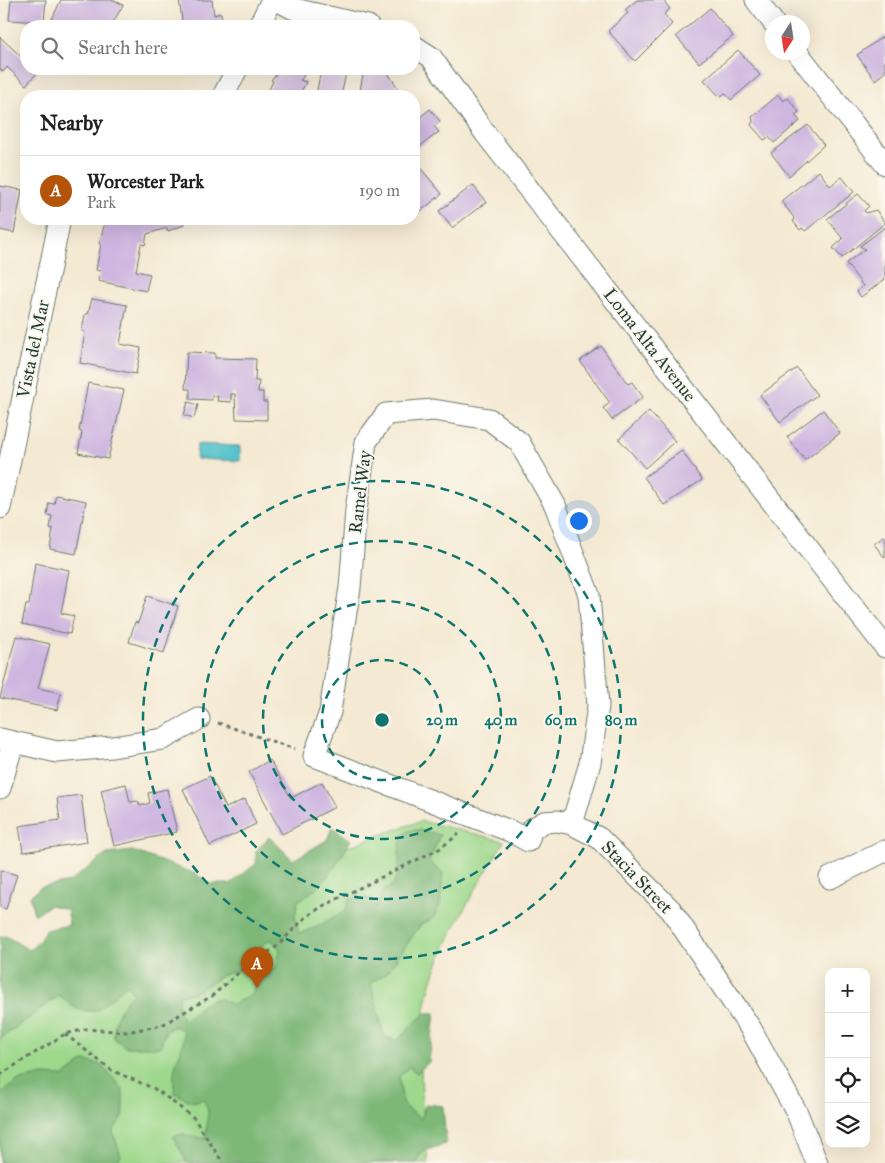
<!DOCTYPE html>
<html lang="en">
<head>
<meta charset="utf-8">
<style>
	:root { --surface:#fff; --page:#f2f2f2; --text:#202124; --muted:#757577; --line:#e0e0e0; --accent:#b45309 }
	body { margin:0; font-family:"IM FELL Great Primer",serif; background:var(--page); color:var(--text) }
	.controls { position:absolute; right:15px; bottom:15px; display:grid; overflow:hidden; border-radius:10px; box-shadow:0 5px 20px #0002 }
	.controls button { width:45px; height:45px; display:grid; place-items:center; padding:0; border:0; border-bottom:1px solid var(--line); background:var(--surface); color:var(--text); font:25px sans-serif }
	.compass { position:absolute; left:765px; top:15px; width:45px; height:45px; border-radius:50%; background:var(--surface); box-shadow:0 5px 20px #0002; rotate:192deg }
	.you { position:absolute; left:578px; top:520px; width:18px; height:18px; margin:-12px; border:4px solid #fff; border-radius:50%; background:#1a73e8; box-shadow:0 0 0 8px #1a73e833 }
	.badge { display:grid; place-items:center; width:32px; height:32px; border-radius:50%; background:var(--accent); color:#fff; font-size:16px; font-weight:700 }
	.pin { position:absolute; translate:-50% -41px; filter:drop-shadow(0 1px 2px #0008) }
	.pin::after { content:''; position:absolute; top:26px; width:18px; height:15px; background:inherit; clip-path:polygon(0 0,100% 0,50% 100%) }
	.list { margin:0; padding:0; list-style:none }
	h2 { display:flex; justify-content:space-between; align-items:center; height:65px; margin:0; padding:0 20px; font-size:21px }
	h2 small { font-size:16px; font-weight:400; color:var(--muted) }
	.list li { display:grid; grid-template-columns:32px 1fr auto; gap:15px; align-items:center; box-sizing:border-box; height:70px; padding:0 20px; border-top:1px solid var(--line) }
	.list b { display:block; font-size:19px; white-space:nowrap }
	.list p { margin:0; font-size:16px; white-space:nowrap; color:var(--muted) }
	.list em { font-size:16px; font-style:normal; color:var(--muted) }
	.icon { flex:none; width:28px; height:28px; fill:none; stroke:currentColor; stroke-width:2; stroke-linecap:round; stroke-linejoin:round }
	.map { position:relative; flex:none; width:885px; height:1163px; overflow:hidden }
	.search { position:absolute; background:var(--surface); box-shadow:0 5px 20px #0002; left:20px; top:20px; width:400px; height:55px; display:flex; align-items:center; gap:12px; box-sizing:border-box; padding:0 18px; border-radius:20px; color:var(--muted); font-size:19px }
	.panel { position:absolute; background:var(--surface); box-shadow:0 5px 20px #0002; left:20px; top:90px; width:400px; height:135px; border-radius:20px }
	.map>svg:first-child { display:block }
</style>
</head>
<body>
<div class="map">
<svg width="885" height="1163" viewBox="0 0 885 1163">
	<rect width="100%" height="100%" fill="#fbf7ec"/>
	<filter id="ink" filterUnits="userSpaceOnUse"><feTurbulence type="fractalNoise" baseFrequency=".02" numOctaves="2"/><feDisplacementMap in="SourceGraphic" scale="10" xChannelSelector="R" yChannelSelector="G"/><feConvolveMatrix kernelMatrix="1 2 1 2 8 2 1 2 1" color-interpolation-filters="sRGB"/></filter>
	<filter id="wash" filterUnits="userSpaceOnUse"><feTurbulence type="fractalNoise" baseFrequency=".0096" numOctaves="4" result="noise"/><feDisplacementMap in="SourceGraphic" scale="20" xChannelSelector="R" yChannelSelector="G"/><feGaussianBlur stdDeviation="1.12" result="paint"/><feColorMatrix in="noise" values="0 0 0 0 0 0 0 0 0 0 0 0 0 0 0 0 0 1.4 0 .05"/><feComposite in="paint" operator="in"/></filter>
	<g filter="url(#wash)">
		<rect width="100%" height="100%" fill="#f4e9d2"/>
		<path fill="#9ed88c" stroke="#5e8a60" d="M422 821 504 841C479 885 449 929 433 977 414 1034 422 1104 428 1163H0V1039L5 1034 60 995 63 999C179 933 293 859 422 821Z"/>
		<g fill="#7eb878" stroke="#4e7a56" fill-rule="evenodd">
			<path d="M332 827 351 840C336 866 325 885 298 901L295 916 299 933C317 929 329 919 345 911L350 899 363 897 371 899 376 908 383 891C419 877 372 811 440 835L429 862 443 873 440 905 433 919 421 924 387 973 371 983 384 1036 396 1041 425 1013H435L429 1062 417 1073 409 1067 399 1077 403 1105 421 1119 426 1104 443 1106 446 1144 426 1150 417 1159V1163H187L173 1136 183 1134 206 1139 208 1111 204 1099 192 1102 175 1093C173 1083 173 1071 177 1061 181 1047 185 1047 183 1030L175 1026 166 1031 160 1047H125L114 1038C113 1019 120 1007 133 993L127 985 96 1011C75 1011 74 1009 60 995L0 1039V937L6 936 29 950 39 942 45 930 69 925 68 910 51 905 34 915 30 896 41 887 69 882 107 854 133 851 196 874 210 884H230L256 864V851L269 837 293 860 327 840ZM271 939 280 950 276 969H262L256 972 253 993 232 1005 220 998C204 999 196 1012 184 1020L177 1009 180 995C202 994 209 980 229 973 243 968 249 973 261 962 258 949 260 946 271 939Z"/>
			<path d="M84 1061 100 1064 123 1089V1115L113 1132 121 1156 116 1163H0V1094L17 1081 43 1075 64 1076Z"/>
		</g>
		<path fill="#54c2cb" stroke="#3a8080" d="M197 444 240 446V461L196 459Z"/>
		<g id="blocks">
			<g fill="#ceb6e0">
				<path d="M11 0H46L44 22 9 20Z"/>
				<path d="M61 0H114L123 5 111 26H59L51 21Z"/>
				<path d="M179 0H212L214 15 221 13 223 26H183Z"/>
				<path d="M637 0H663L670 9 664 14 672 24 635 61 608 31 628 13 625 10Z"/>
				<path d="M710 8 733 36 699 63 676 36Z"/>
				<path d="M885 35V72L875 80 857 55Z"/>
				<path d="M0 37 26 61V69H34L38 72 26 85 7 67 3 72 0 69Z"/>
				<path d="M738 50 760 75 731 100 725 93 720 97 704 80Z"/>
				<path d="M280 69H294L304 76 300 80 306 82 299 96H266L273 81 271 80Z"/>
				<path d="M321 69H347L341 96H316Z"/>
				<path d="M364 69 386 70 403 96H359Z"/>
				<path d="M778 95 783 101 788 98 799 112 795 115 800 121 774 143 769 137 764 140 751 125 753 121 752 117Z"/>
				<path d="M430 109 440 121 434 126 439 132 415 150 418 153 414 156V122Z"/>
				<path d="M808 125 824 145 789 176 771 153Z"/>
				<path d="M418 165 442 194 417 214 414 210V168Z"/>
				<path d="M819 171 830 186 842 177 854 192 805 231 802 228 800 230 793 221 795 219 781 201Z"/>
				<path d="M473 185 486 202 452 228 439 211Z"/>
				<path d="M0 186 22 190 14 233 0 230Z"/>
				<path d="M858 194 869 206 864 211 866 213 876 210 885 223 842 258 833 248 843 239 827 219Z"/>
				<path d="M106 219H125L149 223H151L150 219H191L183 222 184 225 168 231 167 228 147 234 145 245 141 244 136 271 150 274 146 291 98 281 100 271 96 270 101 244H99Z"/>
				<path d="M885 227V279L861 297 857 291 863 286 846 263 865 249 860 246Z"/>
				<path d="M92 299 127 305 120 344 141 348 136 374 80 363 85 332 82 331 85 314H88Z"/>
				<path d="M601 346 628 384 632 382 643 397 612 420 603 408 610 403 580 361Z"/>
				<path d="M187 352 215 353V358L256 359 255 381H259L258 392H263V402H267V420L236 419 235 394H231V402L217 401 218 396H212V400L190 399V389H185Z"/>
				<path d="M797 368 817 395 780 422 760 395Z"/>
				<path d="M88 383 124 390 108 459 78 453 82 432 79 431Z"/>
				<path d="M188 402 198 405 194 418 184 415Z"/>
				<path d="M823 410 840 433 805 460 787 437Z"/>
				<path d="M649 411 675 441 645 468 619 439Z"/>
				<path d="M682 451 702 480 664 505 644 477Z"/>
				<path d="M56 495 86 501 76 554 50 549 53 529 50 528 52 516 47 515 49 503 54 504Z"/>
				<path d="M885 536V558L874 544Z"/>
				<path d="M35 563 69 570 61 613 74 616 70 634 22 624 26 605H29Z"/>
				<path d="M147 596 178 606 164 653 129 642 135 622 138 623Z"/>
				<path d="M16 636 50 644 38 688 61 693 57 710 0 698Z"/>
				<path d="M270 760 291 798 322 782 335 807 282 834 249 772Z"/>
				<path d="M210 776 226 808 245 799 256 824 210 846 183 789Z"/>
				<path d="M126 784 130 802 138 801 140 806 150 803 148 793 167 789 177 832 114 846 101 790Z"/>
				<path d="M81 795 87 842 23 852 19 826 60 820 57 798Z"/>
				<path d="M0 870 17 875 6 909 0 907Z"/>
			</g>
		</g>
	</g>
	<g filter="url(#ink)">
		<use href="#blocks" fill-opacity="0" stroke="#6a796b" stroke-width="1"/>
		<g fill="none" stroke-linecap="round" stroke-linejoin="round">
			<defs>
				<g id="minor">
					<path d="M277 0 294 9 368 26"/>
					<path d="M756 0 773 22"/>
					<path d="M259 26 272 0"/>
					<path d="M414 46 431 57 485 133 885 647"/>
					<path d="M797 52 885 164"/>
					<path d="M223 96 237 69"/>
					<path d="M0 508 60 219"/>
					<path d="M0 739 57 752 112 747 163 739 199 719"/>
					<path d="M0 788 13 743"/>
					<path d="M572 824 590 763 598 706 589 595 555 505 519 442 489 419 433 410 386 414 366 442 356 510 350 588 336 672 330 712 314 756 510 831 528 841 532 829 544 822 557 821 572 824 599 838 671 910 751 1029 797 1113 817 1163"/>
					<path d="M830 878 885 851"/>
				</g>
			</defs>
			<use href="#minor" stroke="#6a796b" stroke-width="23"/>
			<g stroke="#6a796b" stroke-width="3" stroke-dasharray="4 4" stroke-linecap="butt">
				<path d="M218 723 295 749"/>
				<path d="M65 1034 111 1070 157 1090 194 1118 223 1163"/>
				<path d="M0 1075 65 1034 86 1029 127 1032 162 1025 212 996 252 961 274 949 306 917 323 906 439 849 459 834"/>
			</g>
			<use href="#minor" stroke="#fff" stroke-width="21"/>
		</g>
	</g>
	<g fill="none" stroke="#0f766e" stroke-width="2.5" stroke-dasharray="9 6">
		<circle cx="382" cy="720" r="60"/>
		<circle cx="382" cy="720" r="119"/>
		<circle cx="382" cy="720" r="179"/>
		<circle cx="382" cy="720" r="239"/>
	</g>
	<g text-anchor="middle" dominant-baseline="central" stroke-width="4" stroke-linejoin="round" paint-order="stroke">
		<g font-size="18" fill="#1f3d34" stroke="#fbf7ec">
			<text transform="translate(650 345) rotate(52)">Loma Alta Avenue</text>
			<text transform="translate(33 349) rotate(-78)">Vista del Mar</text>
			<text transform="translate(360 492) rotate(-83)">Ramel Way</text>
			<text transform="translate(637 877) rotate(46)">Stacia Street</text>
		</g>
	</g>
	<circle cx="382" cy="720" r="8" fill="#0f766e" stroke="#fbf7ec" stroke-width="2.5"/>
	<g font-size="15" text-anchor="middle" font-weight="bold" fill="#0f766e" stroke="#fbf7ec" stroke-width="4" stroke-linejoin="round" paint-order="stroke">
		<text x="442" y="725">20 m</text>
		<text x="501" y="725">40 m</text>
		<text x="561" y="725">60 m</text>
		<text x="621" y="725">80 m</text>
	</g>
</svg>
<div class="controls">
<button>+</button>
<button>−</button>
<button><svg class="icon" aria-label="locate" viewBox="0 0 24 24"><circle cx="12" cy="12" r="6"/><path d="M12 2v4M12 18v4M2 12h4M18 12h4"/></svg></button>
<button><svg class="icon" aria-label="layers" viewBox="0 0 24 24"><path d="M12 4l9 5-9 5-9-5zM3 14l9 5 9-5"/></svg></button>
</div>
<svg class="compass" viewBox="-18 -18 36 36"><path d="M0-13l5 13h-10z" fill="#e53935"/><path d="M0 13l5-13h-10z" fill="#757577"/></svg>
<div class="you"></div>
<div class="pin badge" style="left:257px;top:988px">A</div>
<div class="search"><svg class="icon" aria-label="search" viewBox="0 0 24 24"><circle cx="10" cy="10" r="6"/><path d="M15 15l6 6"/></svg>Search here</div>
<section class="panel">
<h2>Nearby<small></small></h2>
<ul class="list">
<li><span class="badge">A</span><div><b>Worcester Park</b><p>Park</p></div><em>190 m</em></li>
</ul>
</section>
</div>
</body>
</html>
